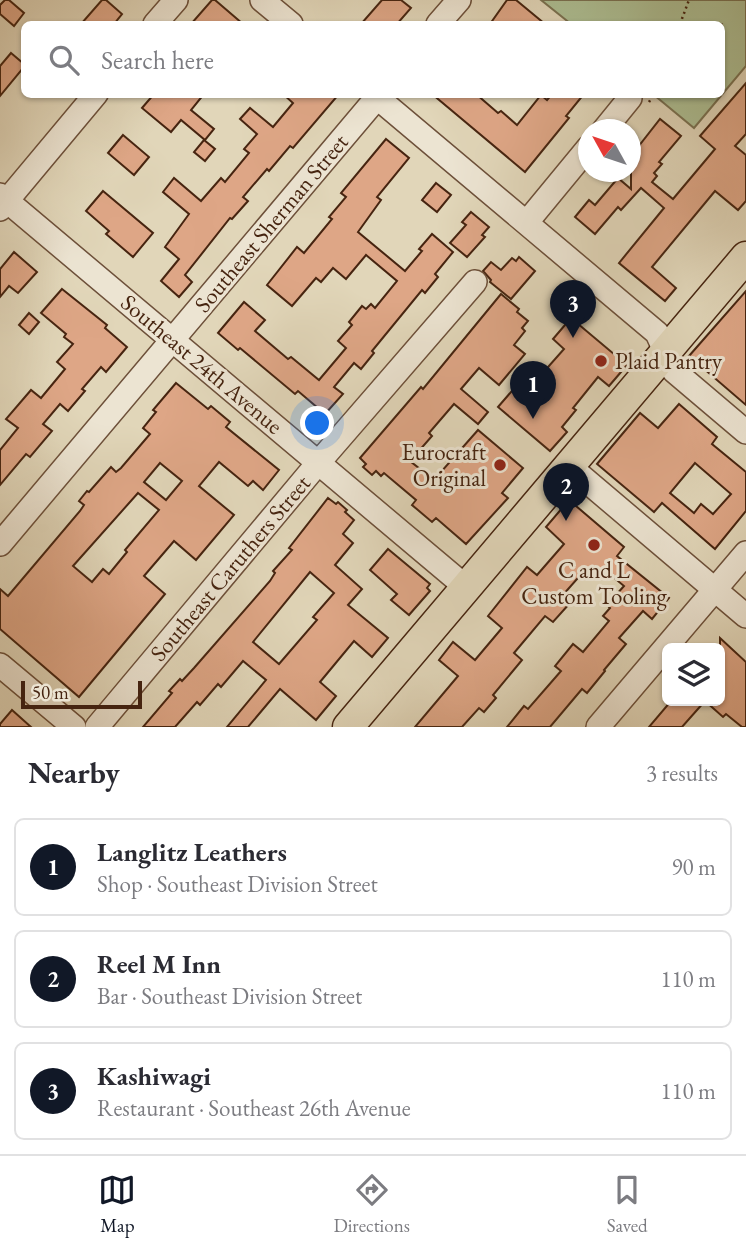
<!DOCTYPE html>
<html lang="en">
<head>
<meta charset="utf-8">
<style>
	:root { --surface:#fff; --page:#f7f7f7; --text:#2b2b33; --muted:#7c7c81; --line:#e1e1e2; --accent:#111827 }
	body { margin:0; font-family:"EB Garamond",serif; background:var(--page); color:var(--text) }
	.controls { position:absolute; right:21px; bottom:21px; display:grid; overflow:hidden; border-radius:10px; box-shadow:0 2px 5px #0004 }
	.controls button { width:63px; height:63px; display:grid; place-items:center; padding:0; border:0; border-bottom:2px solid var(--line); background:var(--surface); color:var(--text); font:35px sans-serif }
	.compass { position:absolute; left:578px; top:119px; width:63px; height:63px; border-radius:50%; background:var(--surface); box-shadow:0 2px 5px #0004; rotate:310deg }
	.scale { position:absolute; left:21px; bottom:18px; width:121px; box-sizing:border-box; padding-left:7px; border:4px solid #462410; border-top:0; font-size:19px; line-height:24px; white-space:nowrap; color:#462410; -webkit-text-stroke:5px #ece4d2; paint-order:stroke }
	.you { position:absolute; left:318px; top:424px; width:24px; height:24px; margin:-18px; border:5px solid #fff; border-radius:50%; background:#1a73e8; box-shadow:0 0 0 10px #1a73e833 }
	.badge { display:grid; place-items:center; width:46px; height:46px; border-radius:50%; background:var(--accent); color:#fff; font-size:23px; font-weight:700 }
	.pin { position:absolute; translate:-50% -58px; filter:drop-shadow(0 2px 4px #0008) }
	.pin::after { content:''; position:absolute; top:37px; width:24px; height:21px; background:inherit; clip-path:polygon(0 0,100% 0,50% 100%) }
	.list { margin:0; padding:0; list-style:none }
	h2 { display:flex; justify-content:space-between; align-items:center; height:91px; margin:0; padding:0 28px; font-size:30px }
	h2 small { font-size:23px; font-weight:400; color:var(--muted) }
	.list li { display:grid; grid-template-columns:46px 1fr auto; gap:21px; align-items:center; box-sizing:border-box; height:98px; margin:0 14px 14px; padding:0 14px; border:2px solid var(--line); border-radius:10px }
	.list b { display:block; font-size:26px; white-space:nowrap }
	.list p { margin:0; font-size:23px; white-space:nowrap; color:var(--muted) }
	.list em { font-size:23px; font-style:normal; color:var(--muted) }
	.icon { flex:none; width:38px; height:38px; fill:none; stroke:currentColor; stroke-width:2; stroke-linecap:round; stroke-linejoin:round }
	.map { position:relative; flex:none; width:746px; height:727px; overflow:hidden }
	.search { position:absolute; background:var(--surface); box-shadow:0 2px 5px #0004; left:21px; right:21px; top:21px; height:77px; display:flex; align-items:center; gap:18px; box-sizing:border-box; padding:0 24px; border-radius:10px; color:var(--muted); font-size:26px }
	.sheet { height:427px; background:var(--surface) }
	nav { display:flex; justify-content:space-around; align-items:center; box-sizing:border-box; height:98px; border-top:2px solid var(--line); background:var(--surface); font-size:19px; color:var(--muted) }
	nav a { display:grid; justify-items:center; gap:4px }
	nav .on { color:var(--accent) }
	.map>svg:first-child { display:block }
</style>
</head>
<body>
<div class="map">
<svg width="746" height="727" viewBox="0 0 746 727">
	<rect width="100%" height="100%" fill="#e1d6b9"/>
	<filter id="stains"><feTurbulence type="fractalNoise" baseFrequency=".00286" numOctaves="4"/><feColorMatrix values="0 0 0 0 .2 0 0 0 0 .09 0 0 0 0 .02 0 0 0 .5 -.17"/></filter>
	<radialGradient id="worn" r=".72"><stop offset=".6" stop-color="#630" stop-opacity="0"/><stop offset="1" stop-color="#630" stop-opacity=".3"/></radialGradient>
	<path fill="#adbf94" stroke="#7a7252" stroke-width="2" d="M541 0H746V66L694 128 654 95 722 94V24H571Z"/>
	<g fill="#dea686" stroke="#462410" stroke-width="2" fill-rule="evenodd">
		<path d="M5 0H9L24 13 14 26 0 14V5Z"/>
		<path d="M102 0H106L122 14 114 24H81Z"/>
		<path d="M212 0H215L243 24H191Z"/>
		<path d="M382 0H401L411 8 397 24H361Z"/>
		<path d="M507 0H516L545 24H490Z"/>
		<path d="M11 53 24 64V67L0 96V66Z"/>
		<path d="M746 83V134L735 146 746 155V201L738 210 715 191 652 267 676 288 665 301 619 263 664 208 641 188 621 210 618 207 595 234 575 217 589 200 595 205 618 178 631 189V156L660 119 681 136 659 162 662 164 654 173 657 176 652 182 673 199 715 149 700 136Z"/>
		<path d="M154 94H204L191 110 214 129 205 140 181 120 171 132 142 108Z"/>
		<path d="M283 94H339L293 148 290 146 269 171 267 169 243 197 248 201 232 219 230 218 185 275 192 282 179 297 161 281 179 259 165 247 189 214 163 192 174 178 201 201 221 178 225 182 249 153 244 149 257 134 240 119 250 108 273 127 293 103Z"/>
		<path d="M432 94H476L498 113 501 111 517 125 541 95 547 100 552 94H584L566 116 569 118 525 172Z"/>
		<path d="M123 135 149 157 134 175 108 153Z"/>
		<path d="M386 139 409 158 377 197 381 200 358 232 405 271 422 251 419 249 432 234 453 252 435 274 438 277 425 293 422 290 372 351 374 353 361 369 354 363 334 387 343 394 325 414 298 391 295 394 240 348 238 350 218 333 244 302 265 320 255 331 288 359 291 357 319 380 346 348 338 341 352 325 349 322 362 306 366 309 371 304 375 308 397 281 366 255 346 279 333 268 321 282 316 278 292 306 267 285 297 247 304 253 332 219 329 217 346 197 341 193Z"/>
		<path d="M204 140 215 149 205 161 194 152Z"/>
		<path d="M436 183 451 195 437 212 422 200Z"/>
		<path d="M103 191 153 233 133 257 106 234 109 231 86 211Z"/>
		<path d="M471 212 489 227 482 235 485 237 467 257 450 243 466 225 462 222Z"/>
		<path d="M14 252 37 272 18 293 9 286 0 297V269Z"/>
		<path d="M519 257 535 271 511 299 490 282 491 280 483 271 491 262 501 270 512 258 516 261Z"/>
		<path d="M62 289 107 325 105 328 127 347 106 372 101 367 82 389 85 391 68 411 60 404 43 424 52 431 30 457 26 454 0 485V450L18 428 6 419 31 390 41 398 65 369 57 362 73 344 64 337 66 334 41 313Z"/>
		<path d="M746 291V405L689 356Z"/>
		<path d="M501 294 519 309 517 312 528 321 522 328 525 331 514 345 525 354 499 385 479 368 461 389 488 412 478 424 454 404 429 433 432 436 410 461 434 480 478 430 523 468 502 493 508 498 466 544 436 518 432 522 412 505 416 500 384 473 381 476 376 471 372 475 363 467 366 464 360 458 421 387 423 389Z"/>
		<path d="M29 313 39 322 29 334 19 325Z"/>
		<path d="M571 318 627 365 609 386 598 377 573 408 576 410 562 427 567 432 550 451 498 407 517 385 526 392 564 349 553 339Z"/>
		<path d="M176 383 208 409 211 406 230 422 226 427 279 470 263 490 253 481 248 486 219 462 199 486 234 515 196 560 174 541 144 576 165 594 79 697 0 629V589L8 596 80 511 84 505 79 501 87 491 89 492 111 467 116 472 121 468 150 434 143 428 156 412 153 410ZM160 463 182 481 166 500 144 482ZM138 493 159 510 125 550 127 552 109 574 103 569 92 582 73 566Z"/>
		<path d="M679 404 717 437 712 444 746 472V511L715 549 662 503 654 512 597 464 640 413 658 428ZM695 463 731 494 713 514 701 504 694 513 670 493Z"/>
		<path d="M328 498 336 504 338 502 347 510 345 512 354 520 343 534 353 543 335 565 362 589 348 605 388 638 372 657 354 641 320 682 336 696 316 720 280 689 248 727H227L266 680 243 661 221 687 218 684 200 705 197 702 175 727H143L172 693 169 691 180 679 182 681 194 668 270 581 275 573 273 571 292 550 289 548ZM310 572 334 593 313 617 317 620 279 664 253 642Z"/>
		<path d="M569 500 624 547 617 556 669 598 652 619 643 611 619 638 626 644 604 670 605 671 587 693 582 689 550 727H507L524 706 528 709 561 671 555 666 573 644 583 652 609 621 603 616 610 608 607 605 624 586 605 570 601 574 593 568 588 574 584 571 562 596 570 603 553 622 545 616 514 653 522 660 493 695 496 698 484 712 479 708 462 727H415L458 676 439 660 453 642 475 660 502 628 488 616 527 567 537 575 564 544 546 527Z"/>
		<path d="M388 549 430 584 427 588 430 591 409 615 391 600 397 594 370 570Z"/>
		<path d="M720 638 746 662V727H742L726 714 723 717 705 701 682 727H649L671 701H720Z"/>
		<path d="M12 710 31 727H0V724Z"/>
	</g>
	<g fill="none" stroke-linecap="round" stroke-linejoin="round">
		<defs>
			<g id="minor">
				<path d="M262 0 291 24"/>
				<path d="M155 24 176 0"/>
				<path d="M438 24 459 0"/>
				<path d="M373 94 657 333 674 371 746 432"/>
				<path d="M604 130 630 98"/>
				<path d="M0 195 467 588"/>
				<path d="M0 209 96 94"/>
				<path d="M527 222 588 148"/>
				<path d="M569 466 746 616"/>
				<path d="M0 544 380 94"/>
				<path d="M0 665 74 727"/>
				<path d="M97 727 319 462 475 282"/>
				<path d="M598 727 746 553"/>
			</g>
			<path id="major" d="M348 727 746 257"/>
		</defs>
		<use href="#minor" stroke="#6d503a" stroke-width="26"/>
		<use href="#major" stroke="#462410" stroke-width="33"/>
		<g stroke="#462410" stroke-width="2.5" stroke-dasharray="2 3.5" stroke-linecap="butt">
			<path d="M680 24 689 0"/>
			<path d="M649 102 654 94"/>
		</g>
		<use href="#minor" stroke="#ece4d2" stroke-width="23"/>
		<use href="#major" stroke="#e1d6b9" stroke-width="30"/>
	</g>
	<g fill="#8f2418" stroke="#ece4d2" stroke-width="2.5">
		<circle cx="601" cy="361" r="7"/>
		<circle cx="500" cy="465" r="7"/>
		<circle cx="594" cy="545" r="7"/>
	</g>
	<g text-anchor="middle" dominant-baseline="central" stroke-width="6" stroke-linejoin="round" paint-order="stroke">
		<g font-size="23" fill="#462410" stroke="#ece4d2">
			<text transform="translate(271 223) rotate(-50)">Southeast Sherman Street</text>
			<text transform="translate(202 364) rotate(40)">Southeast 24th Avenue</text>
			<text transform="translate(230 568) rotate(-50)">Southeast Caruthers Street</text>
		</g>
		<g font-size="23" fill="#462410" stroke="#ece4d2" text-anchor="start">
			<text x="615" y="361">Plaid Pantry</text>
			<text x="486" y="452" text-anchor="end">Eurocraft<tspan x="486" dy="26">Original</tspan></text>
			<text x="594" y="570" text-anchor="middle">C and L<tspan x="594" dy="26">Custom Tooling</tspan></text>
		</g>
	</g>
	<rect width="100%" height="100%" filter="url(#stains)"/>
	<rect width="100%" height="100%" fill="url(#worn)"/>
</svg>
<div class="controls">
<button><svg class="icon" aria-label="layers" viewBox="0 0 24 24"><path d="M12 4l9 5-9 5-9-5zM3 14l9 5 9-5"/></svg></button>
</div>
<svg class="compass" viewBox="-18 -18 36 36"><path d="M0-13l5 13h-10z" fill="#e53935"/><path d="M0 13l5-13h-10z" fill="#7c7c81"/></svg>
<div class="scale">50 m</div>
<div class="you"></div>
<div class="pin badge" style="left:533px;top:419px">1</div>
<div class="pin badge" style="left:566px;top:521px">2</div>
<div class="pin badge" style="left:573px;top:338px">3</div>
<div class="search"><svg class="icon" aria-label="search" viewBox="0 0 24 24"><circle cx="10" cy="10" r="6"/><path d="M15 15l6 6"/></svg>Search here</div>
</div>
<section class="sheet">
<h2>Nearby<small>3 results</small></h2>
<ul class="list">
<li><span class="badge">1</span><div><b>Langlitz Leathers</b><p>Shop · Southeast Division Street</p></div><em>90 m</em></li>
<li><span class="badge">2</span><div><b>Reel M Inn</b><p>Bar · Southeast Division Street</p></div><em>110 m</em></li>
<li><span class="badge">3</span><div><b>Kashiwagi</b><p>Restaurant · Southeast 26th Avenue</p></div><em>110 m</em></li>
</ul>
</section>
<nav>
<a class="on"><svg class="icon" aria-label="map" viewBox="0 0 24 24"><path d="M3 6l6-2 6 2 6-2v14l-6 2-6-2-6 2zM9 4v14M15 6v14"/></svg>Map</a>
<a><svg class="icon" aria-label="directions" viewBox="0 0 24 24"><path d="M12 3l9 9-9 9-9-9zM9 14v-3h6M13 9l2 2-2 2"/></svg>Directions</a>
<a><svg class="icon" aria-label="saved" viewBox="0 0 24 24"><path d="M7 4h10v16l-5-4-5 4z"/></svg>Saved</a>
</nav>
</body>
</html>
